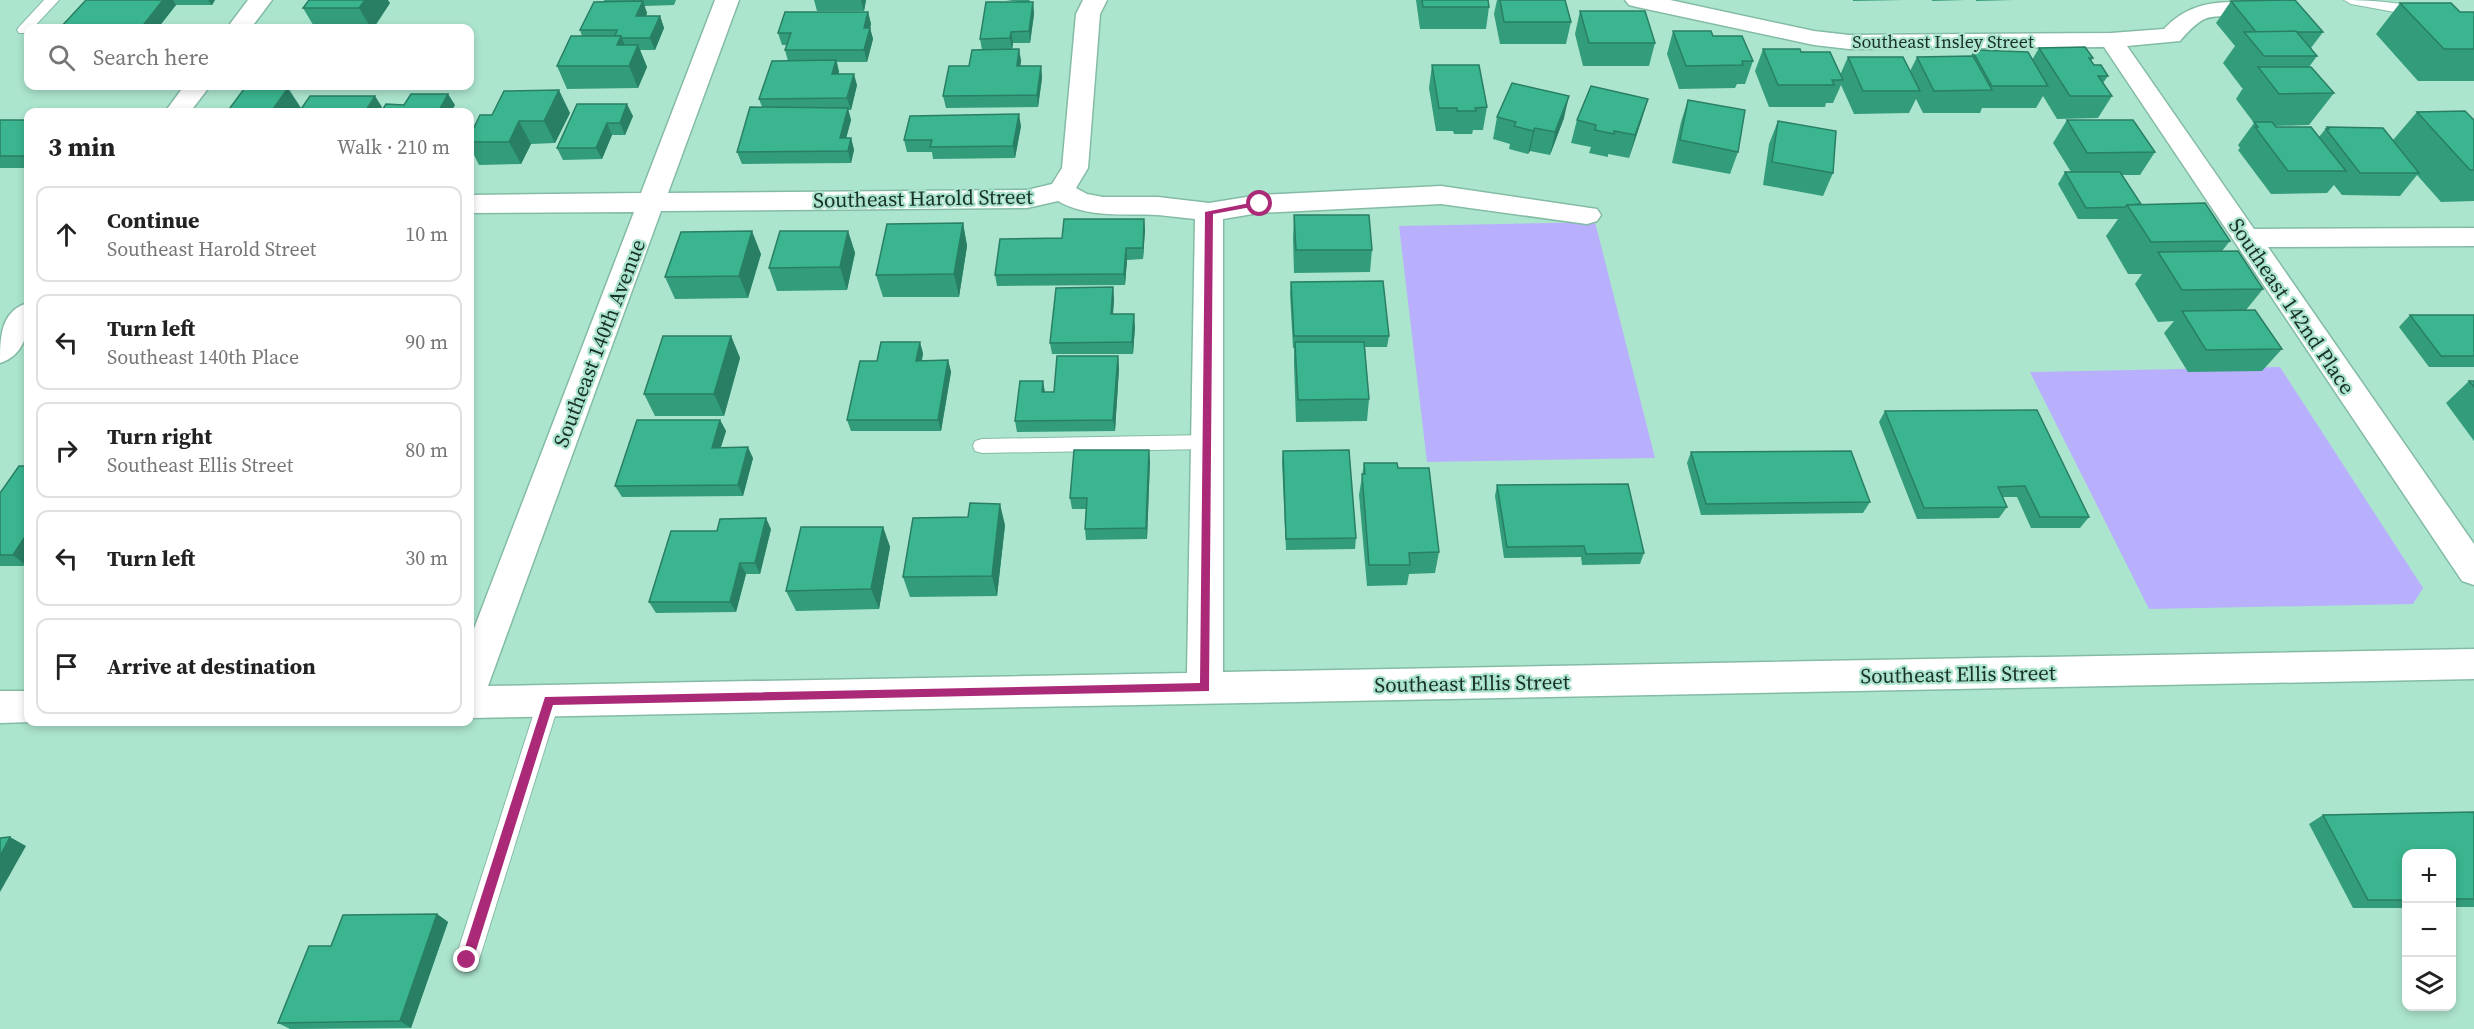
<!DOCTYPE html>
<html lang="en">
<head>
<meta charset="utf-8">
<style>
	:root { --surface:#fff; --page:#f6f6f6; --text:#222; --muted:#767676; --line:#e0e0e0 }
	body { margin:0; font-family:"Source Serif 4",serif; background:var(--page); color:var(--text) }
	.controls { position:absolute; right:18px; bottom:18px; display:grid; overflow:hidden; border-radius:12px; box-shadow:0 3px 9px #0003 }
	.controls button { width:54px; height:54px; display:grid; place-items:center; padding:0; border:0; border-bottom:2px solid var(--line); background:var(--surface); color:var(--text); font:30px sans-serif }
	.stop { position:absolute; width:18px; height:18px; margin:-14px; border:4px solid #aa2a78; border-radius:50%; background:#fff }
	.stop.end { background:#aa2a78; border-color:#fff; box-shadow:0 2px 6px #0008 }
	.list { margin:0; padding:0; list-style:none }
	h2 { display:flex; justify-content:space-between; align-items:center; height:78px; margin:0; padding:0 24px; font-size:26px }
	h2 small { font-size:20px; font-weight:400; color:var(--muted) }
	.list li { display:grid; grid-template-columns:39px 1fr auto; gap:18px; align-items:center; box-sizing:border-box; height:96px; margin:0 12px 12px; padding:0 12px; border:2px solid var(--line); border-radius:12px }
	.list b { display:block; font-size:22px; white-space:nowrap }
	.list p { margin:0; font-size:20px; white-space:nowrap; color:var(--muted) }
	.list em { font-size:20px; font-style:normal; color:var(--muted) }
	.icon { flex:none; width:33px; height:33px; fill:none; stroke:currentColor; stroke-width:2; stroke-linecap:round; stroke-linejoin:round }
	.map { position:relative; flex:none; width:2474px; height:1029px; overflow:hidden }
	.search { position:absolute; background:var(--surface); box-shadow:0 3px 9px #0003; left:24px; top:24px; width:450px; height:66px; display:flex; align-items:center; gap:15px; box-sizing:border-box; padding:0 21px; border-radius:12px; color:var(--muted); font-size:22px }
	.panel { position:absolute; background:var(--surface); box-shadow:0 3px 9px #0003; left:24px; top:108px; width:450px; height:618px; border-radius:12px }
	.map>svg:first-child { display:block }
</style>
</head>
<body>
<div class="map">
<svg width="2474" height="1029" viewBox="0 0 2474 1029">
	<rect width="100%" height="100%" fill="#ace5ce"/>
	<g fill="#b8b0fd">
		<path d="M1595 222 1655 458 1427 462 1399 226Z"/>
		<path d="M2280 367 2423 588 2413 604 2149 609 2030 372Z"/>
	</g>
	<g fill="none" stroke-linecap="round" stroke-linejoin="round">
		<defs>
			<g id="service">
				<path d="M44 0H59L33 28H28V33H19L17 30 19 27Z"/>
				<path d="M2344 0C2361 0 2418 2 2429 13L2422 17 2351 4Z"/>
				<path d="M1207 435 1214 437 1216 442 1214 447 1207 449 982 453 975 451 973 446 975 441 982 439Z"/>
				<path d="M549 691 557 693 560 700 479 960 476 969 467 972 458 969 455 960 538 700 541 693Z"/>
			</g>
			<g id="minor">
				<path d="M248 0H272L251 28H227Z"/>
				<path d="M715 0H739L668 193 1027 190 1052 184 1062 168 1076 14 1083 0H1107L1100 14 1088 168 1076 188 1087 194 1103 197H1158L1209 203 1259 195 1441 186 1597 209 1601 215 1597 221 1587 224 1441 204 1259 213 1223 219V672L2474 649V679L470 718V639L634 212 470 213V195L641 193ZM1058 201C1090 219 1123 213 1158 215 1170 216 1183 218 1195 219L1187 673 488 686 661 211 1027 208Z"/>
				<path d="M1625 0H1670L1814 31 1849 35 2111 33 2164 29C2187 4 2215 0 2249 3L2253 8 2249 13C2211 22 2211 5 2180 41L2127 46 2254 229 2474 228V246L2268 247 2474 544V585L2462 581 2104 47 1849 49 1814 45 1637 7 1629 5Z"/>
				<path d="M184 86H210L190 112H165Z"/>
				<path d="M28 303C31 326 26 355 0 363 0 338 0 311 28 303Z"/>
				<path d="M0 691H28V722H33L0 723Z"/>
			</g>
		</defs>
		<use href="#service" stroke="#84bba5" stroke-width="2"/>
		<use href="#minor" stroke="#84bba5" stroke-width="3"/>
		<use href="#service" fill="#fff" fill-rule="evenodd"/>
		<use href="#minor" fill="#fff" fill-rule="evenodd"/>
	</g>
	<g fill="#339c7b">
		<path d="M86 0H215L212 5H176L158 28H60Z"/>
		<path d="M604 0H676L674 5 644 6 647 13 646 16H660L664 28 655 50H640L647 67 638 88 567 89 557 66 582 36 580 30 605 2Z"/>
		<path d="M814 0H866L864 11H817Z"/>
		<path d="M1006 0H1030L1029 2H1033L1034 14 1030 43H1013L1012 50 1019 49 1021 61 1020 66H1041L1042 78 1038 107 946 108 943 96 982 50 980 39 1020 2Z"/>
		<path d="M1416 0H1488L1489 7 1486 29H1420Z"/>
		<path d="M1497 0H1565L1571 22 1566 44H1500L1494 14Z"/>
		<path d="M1853 0H1903L1853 1Z"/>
		<path d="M1932 0H1965L1932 1Z"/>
		<path d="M1976 0H2013L1976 1Z"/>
		<path d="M2231 1 2323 32 2311 48 2317 56 2309 67 2334 93 2309 125 2275 126 2276 127 2319 137 2327 127 2393 140 2417 112 2474 120V201L2441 202 2417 175 2400 196 2342 195 2334 185 2327 193 2271 194 2238 150 2240 148 2238 145 2254 123 2236 99 2243 88H2242L2223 63 2235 46 2216 23Z"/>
		<path d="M390 3 374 28H385H315L303 8Z"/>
		<path d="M2400 3 2460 12H2474V81H2418L2376 34Z"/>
		<path d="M1580 11 1655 43 1649 66H1583L1575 34Z"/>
		<path d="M868 12 871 24 870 28 873 39 867 62H837L839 72V74L857 85 851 110H848L851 120 846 138H851L854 150 851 163 742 164 737 152 762 107 759 99 788 61 785 50 787 45H782L778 33Z"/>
		<path d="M1673 31 1713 36 1753 61 1745 84H1737L1735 88 1679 89 1667 54Z"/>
		<path d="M2039 48 2093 58 2091 61 2094 65 2108 76 2103 83 2112 96 2098 118 2057 119 2043 96 2036 108H1982L1980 113H1923L1916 99 1909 113 1854 114 1841 85 1833 103H1826L1825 107H1769L1755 71 1763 49 1801 52 1840 75 1848 57 1910 71 1917 57 1971 56 1973 52H1975L1976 50 2032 60Z"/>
		<path d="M1432 65 1487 107 1483 130H1473L1472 134H1454L1453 131H1436L1429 88Z"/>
		<path d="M1648 99 1629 158 1608 154V157L1589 153 1591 147 1571 143 1577 120Z"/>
		<path d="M1688 100 1738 152 1730 174 1672 163 1681 122Z"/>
		<path d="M577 104 633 116 625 135H612L602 159 563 160 557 148Z"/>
		<path d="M570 113 555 143 531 144 521 164 479 165 470 147V136L480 115Z"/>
		<path d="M1497 117 1564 118 1550 155 1530 151 1528 154 1509 149 1510 144 1493 139Z"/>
		<rect x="0" y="120" width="28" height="48"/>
		<path d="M2067 120 2155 152 2140 175H2122L2141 204 2230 241 2222 251 2263 289 2246 310 2282 349 2262 371 2188 372 2164 333 2174 321 2158 322 2135 284 2142 274H2128L2106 236 2118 219H2078L2058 184 2065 172H2071L2053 143Z"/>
		<path d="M1778 121 1833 173 1823 196 1763 185 1769 144Z"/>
		<path d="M1021 126 1015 158 933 159 932 152H907L904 140Z"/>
		<path d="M1294 215 1372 250 1370 272 1294 273 1293 238Z"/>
		<path d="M1144 219 1145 230 1143 259 1127 260 1125 285 997 286 995 275 1062 238Z"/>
		<path d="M963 223 967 246 959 297H883L876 275Z"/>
		<path d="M848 231 855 253 847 290 777 291 769 268Z"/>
		<path d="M761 254 748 298 675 299 665 277Z"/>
		<path d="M1291 282 1389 336 1387 347H1365L1369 399 1367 421 1296 422 1294 364V348H1293L1290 293Z"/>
		<path d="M1113 287 1114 299 1113 314 1135 326 1133 354H1052L1050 343Z"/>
		<path d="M2410 315H2474V367H2429L2399 327Z"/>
		<path d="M731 336 740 358 724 416H655L644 394Z"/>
		<path d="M923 353 922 361 948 360 951 372 941 431H851L847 420 877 361Z"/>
		<path d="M1118 356 1119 368 1115 431 1017 432 1015 421 1054 392Z"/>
		<path d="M2469 381H2474V441L2446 403Z"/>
		<path d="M1885 411 2089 517 2080 528H2031L2017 497H2003L2007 507 1999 518 1917 519 1879 422Z"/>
		<path d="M720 420 726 431 721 447 753 458 743 496 622 497 615 486Z"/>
		<path d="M1283 451 1356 538 1355 549 1286 550 1282 462Z"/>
		<path d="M1691 452 1870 502 1863 513 1701 515 1687 463Z"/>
		<path d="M1150 461 1147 539 1086 540 1085 529 1086 509H1072L1070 498Z"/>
		<path d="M1364 463 1398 468 1439 552 1435 573 1409 574 1407 585 1367 586 1359 495Z"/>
		<path d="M28 466V563L27 566H0V493Z"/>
		<path d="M1497 485 1644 553 1640 564 1582 565 1581 557 1504 558 1495 496Z"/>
		<path d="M1005 525 997 596 910 597 903 577Z"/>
		<path d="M883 527 890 547 879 609 796 611 786 591Z"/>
		<path d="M771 529 760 574H746L736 612 656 613 649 602Z"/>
		<path d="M2474 812V907H2451V854H2406V908H2353L2309 824 2323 815Z"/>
		<path d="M437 914 448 922 411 1028 290 1029 278 1023 331 946Z"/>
	</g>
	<g fill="#297f64">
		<path d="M163 0H173L176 5 158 28H141Z"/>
		<path d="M208 0H215L212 5Z"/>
		<path d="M365 0H388L390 3 373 28H371L359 8Z"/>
		<path d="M861 0H866L864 11Z"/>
		<path d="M643 1 647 13 641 28 636 16Z"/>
		<path d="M1033 2 1034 14 1030 43 1029 31Z"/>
		<path d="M868 12 871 24 867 39 864 28Z"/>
		<path d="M660 16 664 28 655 50 650 38Z"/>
		<path d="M870 28 873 39 867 62 864 50Z"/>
		<path d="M1011 32 1013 43 1012 50 1010 38Z"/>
		<path d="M621 36 630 59 617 45Z"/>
		<path d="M638 45 647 67 638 88 629 66Z"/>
		<path d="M1019 49 1021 61 1019 78 1017 66Z"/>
		<path d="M836 60 839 72 836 86 832 74Z"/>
		<path d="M1041 66 1042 78 1038 107 1037 95Z"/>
		<path d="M854 74 857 85 851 110 847 98Z"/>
		<path d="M288 88 303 111 302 112H271Z"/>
		<path d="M559 90 570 113 555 143 544 121Z"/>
		<path d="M448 94 455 105 451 112H438Z"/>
		<path d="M375 96 382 107 379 112H365Z"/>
		<path d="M1569 96 1564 118 1550 155 1555 132Z"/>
		<path d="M1648 99 1641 122 1629 158 1635 135Z"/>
		<path d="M627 104 633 116 625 135 620 123Z"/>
		<path d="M848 108 851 120 843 150 840 138Z"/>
		<path d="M1019 114 1021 126 1015 158 1013 146Z"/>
		<path d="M519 121 531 144 521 164 509 142Z"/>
		<path d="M607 123 612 135 602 159 596 148Z"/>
		<path d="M1535 128 1530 151 1528 154 1533 131Z"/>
		<path d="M851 138 854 150 851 163 848 151Z"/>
		<path d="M1144 219 1145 230 1143 259V248Z"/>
		<path d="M963 223 967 246 959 297 954 274Z"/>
		<path d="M752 231 761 254 748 298 739 276Z"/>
		<path d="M848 231 855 253 847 290 840 267Z"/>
		<path d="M1126 248 1127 260 1125 285 1124 274Z"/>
		<path d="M1113 287 1114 299 1112 326 1111 314Z"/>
		<path d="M1134 314 1135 326 1133 354 1132 342Z"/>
		<path d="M731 336 740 358 724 416 714 394Z"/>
		<path d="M920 342 923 353 919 372 916 361Z"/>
		<path d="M1118 356 1119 368 1115 431 1113 420Z"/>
		<path d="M948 360 951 372 941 431 938 420Z"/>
		<path d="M1043 381 1045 392H1042Z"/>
		<path d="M720 420 726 431 717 459 712 448Z"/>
		<path d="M748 447 753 458 743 496 738 485Z"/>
		<path d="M1149 450 1150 461 1147 539 1146 528Z"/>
		<path d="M1000 504 1005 525 997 596 992 576Z"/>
		<path d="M766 518 771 529 760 574 755 563Z"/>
		<path d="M883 527 890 547 879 609 871 589Z"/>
		<path d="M28 532V563L27 566 13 555Z"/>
		<path d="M740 563 746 574 736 612 730 602Z"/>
		<path d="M10 837 26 846 0 892V856Z"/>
		<path d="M437 914 448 922 411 1028 400 1021Z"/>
	</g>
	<g fill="#3bb58f" stroke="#297f64" stroke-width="1.5">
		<path d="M86 0H163L141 28H60Z"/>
		<path d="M309 0H365L359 8H303Z"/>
		<path d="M1422 0H1488L1489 7H1423Z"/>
		<path d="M1500 0H1565L1571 22H1504Z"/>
		<path d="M2295 0 2323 32H2256L2231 1Z"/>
		<path d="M643 1 636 16H660L650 38H622L621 36H615L617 30H580L594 2Z"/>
		<path d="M986 2H1033L1029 31 1011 32 1010 38 980 39Z"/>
		<path d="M2400 3H2451L2460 12H2474V49H2444Z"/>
		<path d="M1580 11H1645L1655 43H1589Z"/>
		<path d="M785 12H868L864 28H870L864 50H785L791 33H778Z"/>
		<path d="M385 27 384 28H316H317Z"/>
		<path d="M1673 31H1711L1713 36H1742L1753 61H1742L1743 65 1686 66Z"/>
		<path d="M2296 31 2317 56H2264L2244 32Z"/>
		<path d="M571 36H621L617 45H638L629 66H557Z"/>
		<path d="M2085 47 2093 58H2089L2094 65H2101L2108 76H2098L2112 96H2070L2039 48Z"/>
		<path d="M1019 49 1017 66H1041L1037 95 943 96 949 66H969L972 50Z"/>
		<path d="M1763 49H1800L1801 52H1830L1843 80H1832L1834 85H1778Z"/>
		<path d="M1976 50 2028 52 2048 86H1992L1973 52H1978Z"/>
		<path d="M1973 56 1992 90 1934 91 1917 57Z"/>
		<path d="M1848 57H1903L1920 91H1863Z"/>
		<path d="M836 60 832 74H854L847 98 759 99 772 61Z"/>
		<path d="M1432 65H1479L1487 107 1475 108 1476 111H1457V108H1439Z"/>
		<path d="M2258 67H2311L2334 93 2279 94Z"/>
		<path d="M1512 83 1569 96 1555 132 1535 128 1533 131 1514 126 1516 122 1497 117Z"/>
		<path d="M1591 86 1648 99 1635 135 1614 131V134L1595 130 1596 125 1577 120Z"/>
		<path d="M288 88 271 112H227L244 89Z"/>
		<path d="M559 90 544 121H519L509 142H470V136L480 115H492L504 91Z"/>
		<path d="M411 94H448L438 112H381L386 104 404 105Z"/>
		<path d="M310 96H375L365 112H299Z"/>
		<path d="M1688 100 1745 110 1738 152 1680 140Z"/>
		<path d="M577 104H627L620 123H607L596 148H557Z"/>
		<path d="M750 107 848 108 840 138H851L848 151 737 152Z"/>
		<path d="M2465 111 2474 120V170H2470L2417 112Z"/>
		<path d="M1019 114 1013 146 930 147 932 140H904L910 116Z"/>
		<rect x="0" y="120" width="28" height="36"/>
		<path d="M2067 120H2133L2155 152 2087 153Z"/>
		<path d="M1778 121 1836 131 1833 173 1772 162Z"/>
		<path d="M2254 122H2272L2276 127H2311L2346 171H2288L2255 127H2258Z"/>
		<path d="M2327 127 2383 128 2419 173H2360L2326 129H2329Z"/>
		<path d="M2065 172H2120L2141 204 2127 205 2125 207 2086 208Z"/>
		<path d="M2205 203 2230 241 2151 242 2127 205Z"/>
		<path d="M1294 215H1369L1372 250H1296Z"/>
		<path d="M1064 219H1144L1143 248H1126L1124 274 995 275 1000 239 1062 238Z"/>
		<path d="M963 223 954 274 876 275 887 224Z"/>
		<path d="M752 231 739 276 665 277 681 232Z"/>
		<path d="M780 231H848L840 267 769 268Z"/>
		<path d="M2238 251 2263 289 2182 290 2158 252Z"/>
		<path d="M1383 281 1389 336H1294L1291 282Z"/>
		<path d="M1113 287 1111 314H1134L1132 342 1050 343 1056 288Z"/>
		<path d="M2255 310 2282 349 2206 350 2182 311Z"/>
		<path d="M2410 315H2474V356H2441Z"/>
		<path d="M663 336H731L714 394H644Z"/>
		<path d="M881 342H920L916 361 948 360 938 420H847L860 361H877Z"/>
		<path d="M1295 342H1364L1369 399 1298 400Z"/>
		<path d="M1057 356H1118L1113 420 1015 421 1020 381H1043L1042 392H1054Z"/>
		<path d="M2469 381H2474V387Z"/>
		<path d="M2037 410 2089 517H2040L2025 486 1998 487 2007 507 1924 508 1885 411Z"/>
		<path d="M637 420H720L712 448 748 447 738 485 615 486Z"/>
		<path d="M1074 450H1149L1146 528 1085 529 1087 498H1070Z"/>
		<path d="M1349 450 1356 538 1286 539 1283 451Z"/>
		<path d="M1851 451 1870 502 1706 504 1691 452Z"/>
		<path d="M1364 463H1397L1398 468H1429L1439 552 1409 553 1410 565H1369L1362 474H1365Z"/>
		<path d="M19 466H28V532L13 555H0V493Z"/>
		<path d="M1628 484 1644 553 1586 554 1584 546 1507 547 1497 485Z"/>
		<path d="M970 503 1000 504 992 576 903 577 913 518 968 517Z"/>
		<path d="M766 518 755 563H740L730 602H649L671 531H717L720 519Z"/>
		<path d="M801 527H883L871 589 786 591Z"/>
		<path d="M2474 812V899H2451V854H2406V900H2368L2323 815Z"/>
		<path d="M10 837 0 856V838Z"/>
		<path d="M437 914 400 1021 278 1023 309 946H331L343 915Z"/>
	</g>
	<path fill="#aa2a78" d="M1260 201 1262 202V205L1213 214 1209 691 553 705 473 960 467 966 463 964 461 960 545 697 1200 683 1205 212Z"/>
	<g text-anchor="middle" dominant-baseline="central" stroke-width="4.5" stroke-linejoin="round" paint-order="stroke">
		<g font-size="18" fill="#193027" stroke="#ace5ce">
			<text x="1943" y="41">Southeast Insley Street</text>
		</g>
		<g font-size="21" fill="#193027" stroke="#ace5ce">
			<text transform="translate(923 198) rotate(-1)">Southeast Harold Street</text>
			<text transform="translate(2292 306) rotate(56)">Southeast 142nd Place</text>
			<text transform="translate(599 343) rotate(-69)">Southeast 140th Avenue</text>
			<text transform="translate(1958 674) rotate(-1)">Southeast Ellis Street</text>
			<text transform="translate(1472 683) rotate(-1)">Southeast Ellis Street</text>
		</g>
	</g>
</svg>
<div class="controls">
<button>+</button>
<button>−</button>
<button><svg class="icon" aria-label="layers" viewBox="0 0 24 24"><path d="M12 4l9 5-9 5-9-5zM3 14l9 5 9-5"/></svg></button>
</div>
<div class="stop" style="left:1260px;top:204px"></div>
<div class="stop end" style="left:467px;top:960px"></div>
<div class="search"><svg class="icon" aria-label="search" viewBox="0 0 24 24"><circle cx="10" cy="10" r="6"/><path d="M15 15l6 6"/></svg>Search here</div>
<section class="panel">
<h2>3 min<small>Walk · 210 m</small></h2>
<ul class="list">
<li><svg class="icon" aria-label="ahead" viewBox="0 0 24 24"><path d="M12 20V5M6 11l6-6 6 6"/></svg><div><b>Continue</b><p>Southeast Harold Street</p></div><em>10 m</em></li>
<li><svg class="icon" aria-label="left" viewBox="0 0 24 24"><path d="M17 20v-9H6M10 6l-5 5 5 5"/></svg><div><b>Turn left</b><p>Southeast 140th Place</p></div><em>90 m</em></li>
<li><svg class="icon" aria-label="right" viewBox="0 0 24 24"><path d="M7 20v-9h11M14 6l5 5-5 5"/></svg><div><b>Turn right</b><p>Southeast Ellis Street</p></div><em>80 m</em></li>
<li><svg class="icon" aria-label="left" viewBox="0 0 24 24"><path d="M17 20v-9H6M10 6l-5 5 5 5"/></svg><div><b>Turn left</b></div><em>30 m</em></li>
<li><svg class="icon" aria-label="arrive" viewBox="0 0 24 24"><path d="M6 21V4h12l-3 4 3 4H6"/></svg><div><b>Arrive at destination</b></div></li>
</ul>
</section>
</div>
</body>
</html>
